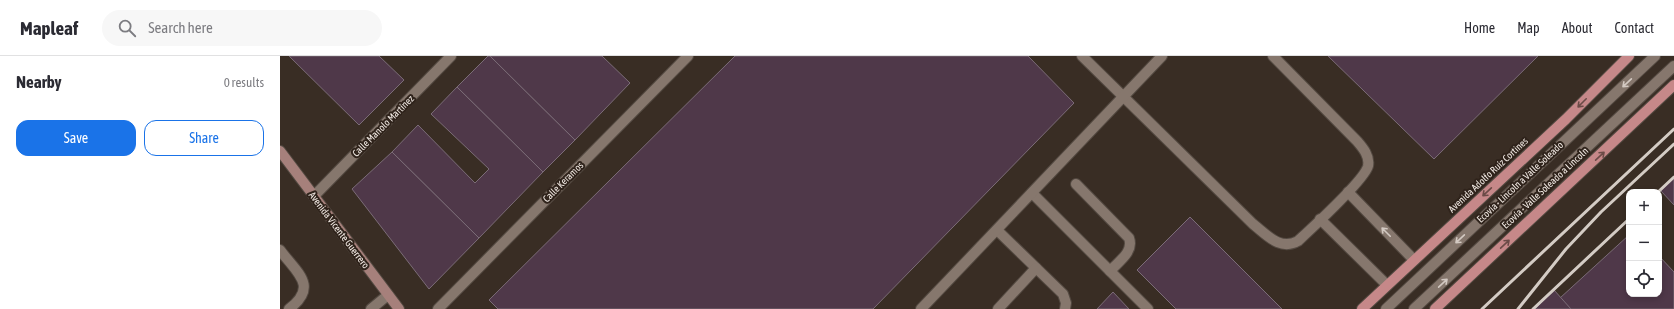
<!DOCTYPE html>
<html lang="en">
<head>
<meta charset="utf-8">
<style>
	:root { --surface:#fff; --page:#f7f7f7; --text:#2b2b33; --muted:#7c7c81; --line:#e1e1e2; --accent:#1a73e8 }
	body { margin:0; font-family:"Asap Condensed",sans-serif; background:var(--page); color:var(--text) }
	.controls { position:absolute; right:12px; bottom:12px; display:grid; overflow:hidden; border-radius:8px; box-shadow:0 2px 6px #0003 }
	.controls button { width:36px; height:36px; display:grid; place-items:center; padding:0; border:0; border-bottom:1px solid var(--line); background:var(--surface); color:var(--text); font:20px sans-serif }
	.list { margin:0; padding:0; list-style:none }
	h2 { display:flex; justify-content:space-between; align-items:center; height:52px; margin:0; padding:0 16px; font-size:17px }
	h2 small { font-size:13px; font-weight:400; color:var(--muted) }
	.actions { display:flex; gap:8px; padding:12px 16px }
	.actions a { flex:1; padding:9px 0; border:1px solid var(--accent); border-radius:12px; text-align:center; font-size:14px; color:var(--accent) }
	.actions .main { background:var(--accent); color:#fff }
	.icon { flex:none; width:22px; height:22px; fill:none; stroke:currentColor; stroke-width:2; stroke-linecap:round; stroke-linejoin:round }
	.map { position:relative; flex:none; width:1394px; height:253px; overflow:hidden }
	header { display:flex; align-items:center; gap:24px; box-sizing:border-box; height:56px; padding:0 20px; background:var(--surface); border-bottom:1px solid var(--line) }
	header strong { font-size:19px }
	nav { display:flex; gap:22px; margin-inline-start:auto; font-size:14px }
	.search { width:280px; height:36px; background:var(--page); display:flex; align-items:center; gap:10px; box-sizing:border-box; padding:0 14px; border-radius:22px; color:var(--muted); font-size:15px }
	main { display:flex }
	aside { flex:1; background:var(--surface) }
	.map>svg:first-child { display:block }
</style>
</head>
<body>
<header>
<strong>Mapleaf</strong>
<div class="search"><svg class="icon" aria-label="search" viewBox="0 0 24 24"><circle cx="10" cy="10" r="6"/><path d="M15 15l6 6"/></svg>Search here</div>
<nav><a>Home</a><a>Map</a><a>About</a><a>Contact</a></nav>
</header>
<main>
<aside>
<h2>Nearby<small>0 results</small></h2>
<ul class="list">
</ul>
<div class="actions"><a class="main">Save</a><a>Share</a></div>
</aside>
<div class="map">
<svg width="1394" height="253" viewBox="0 0 1394 253">
	<rect width="100%" height="100%" fill="#392d24"/>
	<g fill="#4f3849" stroke="#7b6c77">
		<path d="M9 0H99L124 24 79 69Z"/>
		<path d="M208 0H210L295 84 263 116 177 31Z"/>
		<path d="M210 0H322L350 27 295 84Z"/>
		<path d="M455 0H748L794 47 593 253H218L209 244Z"/>
		<path d="M1048 0H1258L1154 103Z"/>
		<path d="M177 31 263 116 199 182 112 96 138 69 195 127 209 113 151 58Z"/>
		<path d="M112 96 199 182 149 233 72 133Z"/>
		<path d="M1394 120V149L1381 135Z"/>
		<path d="M910 161 1002 253H896L857 214Z"/>
		<path d="M1349 179V238H1379V200L1394 216V253H1290L1280 242Z"/>
		<path d="M1274 234 1291 253H1255Z"/>
		<path d="M833 236 849 253H817Z"/>
	</g>
	<g fill="none" stroke-linecap="round" stroke-linejoin="round">
		<defs>
			<g id="lane">
				<path d="M802 0 973 168C987 179 1000 195 1018 185 1031 173 1085 123 1088 110 1090 100 1083 92 1077 85L993 0"/>
				<path d="M796 128 849 182C854 196 839 205 830 215"/>
				<path d="M1068 136 1134 204"/>
				<path d="M752 137 868 253"/>
				<path d="M1040 163 1107 229"/>
				<path d="M717 174 783 238 786 247 785 253"/>
				<path d="M0 194C17 217 39 230 9 253"/>
				<path d="M91 253 108 239"/>
				<path d="M641 253 882 0"/>
				<path d="M718 253 756 212"/>
				<path d="M1106 253 1375 0"/>
				<path d="M1134 253 1394 10"/>
			</g>
			<g id="street">
				<path d="M34 140 171 0"/>
				<path d="M158 253 408 0"/>
			</g>
			<path id="secondary" d="M0 95 119 253"/>
			<g id="primary">
				<path d="M1082 253 1286 63 1349 0"/>
				<path d="M1155 253 1394 29"/>
			</g>
		</defs>
		<use href="#lane" stroke="#534941" stroke-width="12"/>
		<use href="#street" stroke="#534941" stroke-width="12"/>
		<use href="#secondary" stroke="#534941" stroke-width="12"/>
		<use href="#primary" stroke="#534941" stroke-width="12"/>
		<use href="#lane" stroke="#86776d" stroke-width="10"/>
		<use href="#street" stroke="#86776d" stroke-width="10"/>
		<use href="#secondary" stroke="#a6807b" stroke-width="10"/>
		<use href="#primary" stroke="#c68889" stroke-width="10"/>
		<g stroke="#d4ccc5" stroke-width="3">
			<path d="M1378 136 1394 121"/>
			<path d="M1202 253 1394 73"/>
			<path d="M1238 253 1286 193 1321 156 1394 88"/>
			<path d="M1253 253 1349 163"/>
		</g>
	</g>
	<defs><path id="oneway-shaft" d="M-6 0H5M1.5-3L5.5 0L1.5 3" fill="none" stroke-width="1.6" stroke-linecap="round" stroke-linejoin="round"/></defs>
	<g stroke="#d3c9c2">
		<use href="#oneway-shaft" transform="translate(1347 27) rotate(137)"/>
		<use href="#oneway-shaft" transform="translate(1106 176) rotate(-135)"/>
		<use href="#oneway-shaft" transform="translate(1180 183) rotate(137)"/>
		<use href="#oneway-shaft" transform="translate(1163 227) rotate(-43)"/>
	</g>
	<g stroke="#6b4b47">
		<use href="#oneway-shaft" transform="translate(1302 47) rotate(135)"/>
		<use href="#oneway-shaft" transform="translate(1320 100) rotate(-43)"/>
		<use href="#oneway-shaft" transform="translate(1207 136) rotate(137)"/>
		<use href="#oneway-shaft" transform="translate(1225 188) rotate(-43)"/>
	</g>
	<g text-anchor="middle" dominant-baseline="central" stroke-width="4" stroke-linejoin="round" paint-order="stroke">
		<g font-size="10" fill="#f4ece6" stroke="#2f231b">
			<text transform="translate(103 70) rotate(-45)">Calle Manolo Martínez</text>
			<text transform="translate(1208 119) rotate(-43)">Avenida Adolfo Ruíz Cortines</text>
			<text transform="translate(283 126) rotate(-45)">Calle Keramos</text>
			<text transform="translate(1240 126) rotate(-43)">Ecovía - Lincoln a Valle Soleado</text>
			<text transform="translate(1265 132) rotate(-43)">Ecovía - Valle Soleado a Lincoln</text>
			<text transform="translate(59 174) rotate(53)">Avenida Vicente Guerrero</text>
		</g>
	</g>
</svg>
<div class="controls">
<button>+</button>
<button>−</button>
<button><svg class="icon" aria-label="locate" viewBox="0 0 24 24"><circle cx="12" cy="12" r="6"/><path d="M12 2v4M12 18v4M2 12h4M18 12h4"/></svg></button>
</div>
</div>
</main>
</body>
</html>
